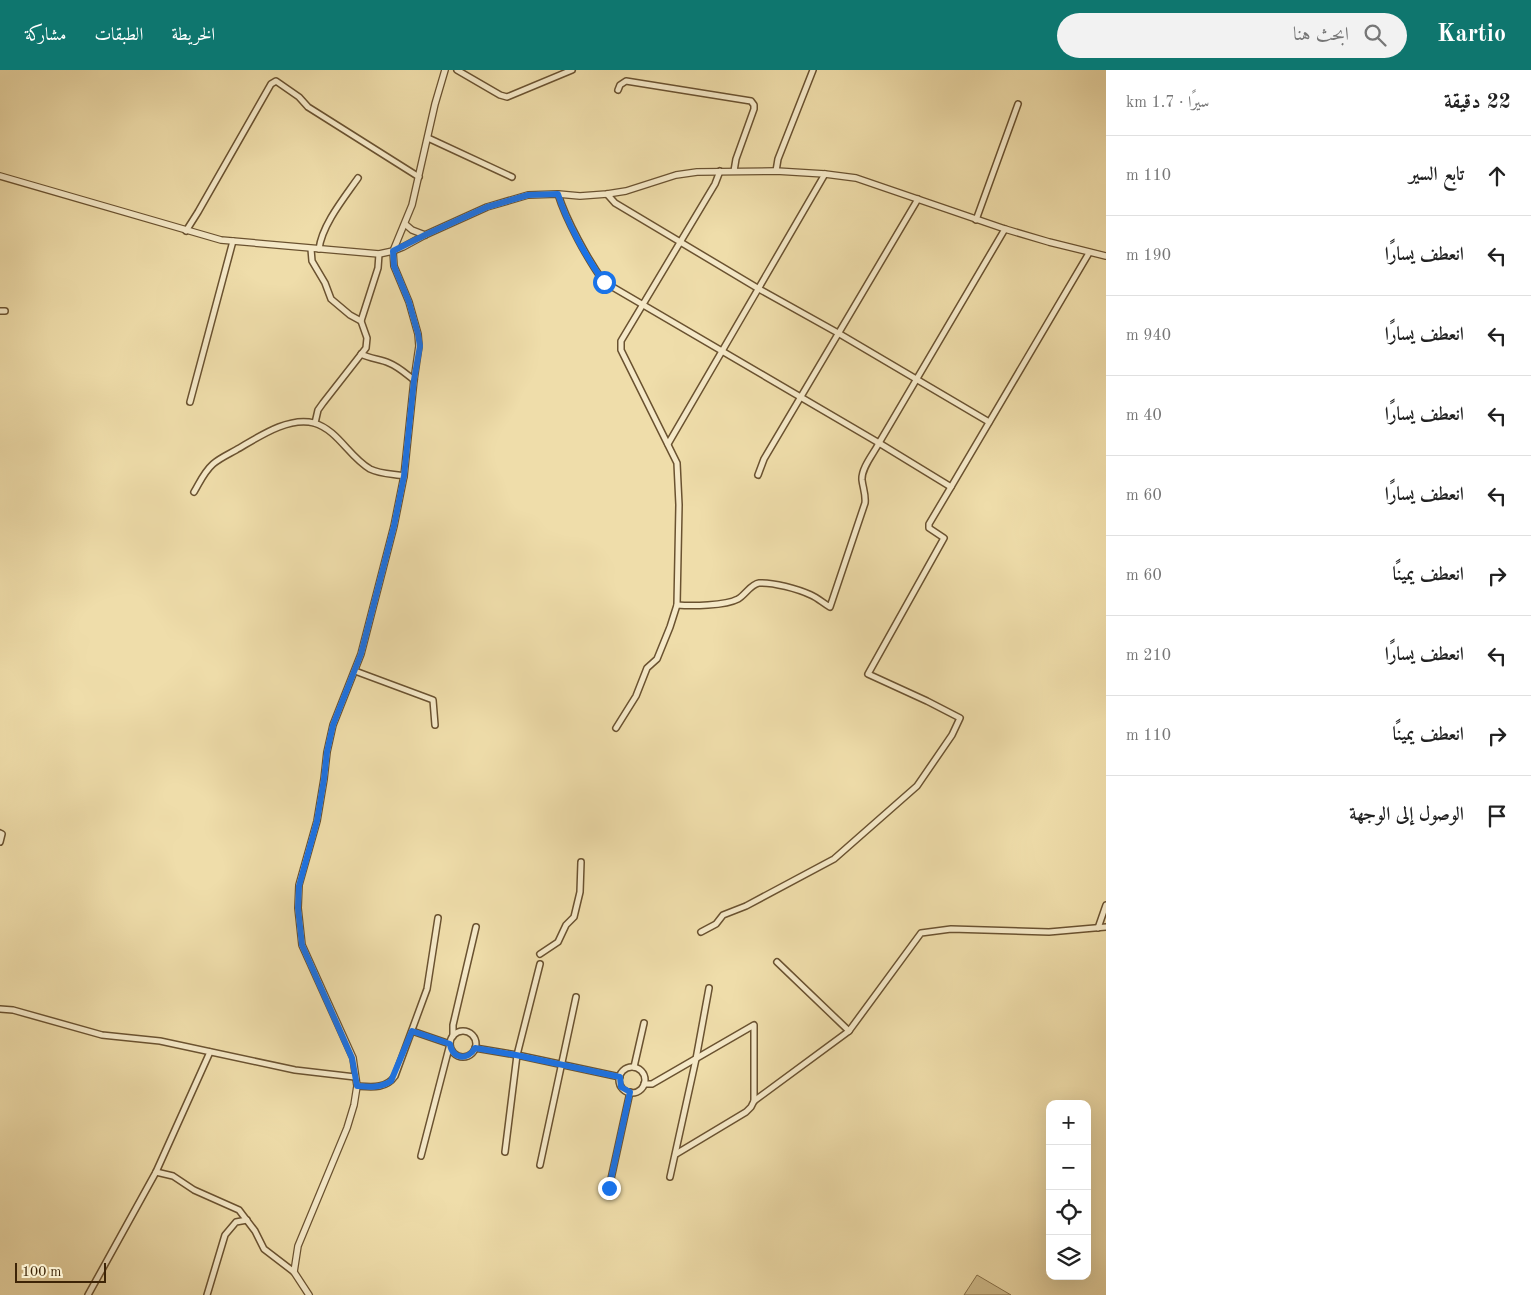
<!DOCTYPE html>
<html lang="ar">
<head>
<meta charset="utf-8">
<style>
	:root { --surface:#fff; --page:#f2f2f2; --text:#222; --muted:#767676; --line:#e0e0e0; --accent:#0f766e }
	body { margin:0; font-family:"Old Standard TT",Amiri,serif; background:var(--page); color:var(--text); direction:rtl }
	.controls { position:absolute; right:15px; bottom:15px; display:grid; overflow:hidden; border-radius:10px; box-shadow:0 5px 20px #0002 }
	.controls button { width:45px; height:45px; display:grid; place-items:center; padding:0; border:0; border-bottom:1px solid var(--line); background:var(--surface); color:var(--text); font:25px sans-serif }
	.scale { position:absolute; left:15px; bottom:12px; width:91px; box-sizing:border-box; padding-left:5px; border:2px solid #3d2407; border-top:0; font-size:14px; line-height:18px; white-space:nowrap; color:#3d2407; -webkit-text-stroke:4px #f5e9c8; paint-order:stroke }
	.stop { position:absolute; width:15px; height:15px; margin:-11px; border:4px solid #1a73e8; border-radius:50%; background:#fff }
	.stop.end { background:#1a73e8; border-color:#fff; box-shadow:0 1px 5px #0008 }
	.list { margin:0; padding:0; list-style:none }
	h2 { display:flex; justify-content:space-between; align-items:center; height:65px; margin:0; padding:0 20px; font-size:21px }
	h2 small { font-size:16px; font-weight:400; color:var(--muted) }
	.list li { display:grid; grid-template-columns:32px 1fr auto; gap:15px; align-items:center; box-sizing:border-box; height:80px; padding:0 20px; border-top:1px solid var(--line) }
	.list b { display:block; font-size:19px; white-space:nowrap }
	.list em { font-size:16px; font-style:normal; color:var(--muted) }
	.icon { flex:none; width:28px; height:28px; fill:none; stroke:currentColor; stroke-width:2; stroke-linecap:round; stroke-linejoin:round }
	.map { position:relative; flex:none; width:1106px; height:1225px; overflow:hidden; direction:ltr }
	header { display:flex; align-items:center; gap:30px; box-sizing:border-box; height:70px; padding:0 25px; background:var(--accent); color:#fff }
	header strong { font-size:24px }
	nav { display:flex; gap:28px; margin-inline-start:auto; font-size:18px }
	.search { width:350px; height:45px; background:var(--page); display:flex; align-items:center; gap:12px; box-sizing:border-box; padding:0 18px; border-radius:28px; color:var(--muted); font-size:19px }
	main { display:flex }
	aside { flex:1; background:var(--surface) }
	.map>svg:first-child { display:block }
</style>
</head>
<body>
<header>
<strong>Kartio</strong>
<div class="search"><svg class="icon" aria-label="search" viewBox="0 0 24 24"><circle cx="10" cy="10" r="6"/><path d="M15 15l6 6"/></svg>ابحث هنا</div>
<nav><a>الخريطة</a><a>الطبقات</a><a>مشاركة</a></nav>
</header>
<main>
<aside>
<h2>22 دقيقة<small>سيرًا · 1.7 km</small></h2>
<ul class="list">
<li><svg class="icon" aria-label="ahead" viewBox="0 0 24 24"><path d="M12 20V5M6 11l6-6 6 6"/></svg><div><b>تابع السير</b></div><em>110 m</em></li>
<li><svg class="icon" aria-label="left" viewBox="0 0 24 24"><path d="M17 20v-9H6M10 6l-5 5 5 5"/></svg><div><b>انعطف يسارًا</b></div><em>190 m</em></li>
<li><svg class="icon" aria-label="left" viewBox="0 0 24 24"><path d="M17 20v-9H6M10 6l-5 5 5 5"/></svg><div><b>انعطف يسارًا</b></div><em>940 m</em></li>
<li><svg class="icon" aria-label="left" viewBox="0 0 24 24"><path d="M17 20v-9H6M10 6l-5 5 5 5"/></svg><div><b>انعطف يسارًا</b></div><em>40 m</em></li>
<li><svg class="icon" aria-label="left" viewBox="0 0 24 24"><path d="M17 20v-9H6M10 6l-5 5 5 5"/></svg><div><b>انعطف يسارًا</b></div><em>60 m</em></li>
<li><svg class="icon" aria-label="right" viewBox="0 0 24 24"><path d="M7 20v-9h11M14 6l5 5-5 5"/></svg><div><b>انعطف يمينًا</b></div><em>60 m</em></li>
<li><svg class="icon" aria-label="left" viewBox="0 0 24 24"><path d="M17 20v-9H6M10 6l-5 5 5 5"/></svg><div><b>انعطف يسارًا</b></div><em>210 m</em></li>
<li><svg class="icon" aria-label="right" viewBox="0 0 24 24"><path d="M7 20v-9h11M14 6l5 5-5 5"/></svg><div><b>انعطف يمينًا</b></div><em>110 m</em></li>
<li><svg class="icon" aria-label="arrive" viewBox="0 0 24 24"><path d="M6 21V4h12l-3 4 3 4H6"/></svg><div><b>الوصول إلى الوجهة</b></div></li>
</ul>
</aside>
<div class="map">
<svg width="1106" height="1225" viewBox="0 0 1106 1225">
	<rect width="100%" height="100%" fill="#efddaa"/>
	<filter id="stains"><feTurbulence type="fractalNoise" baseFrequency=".004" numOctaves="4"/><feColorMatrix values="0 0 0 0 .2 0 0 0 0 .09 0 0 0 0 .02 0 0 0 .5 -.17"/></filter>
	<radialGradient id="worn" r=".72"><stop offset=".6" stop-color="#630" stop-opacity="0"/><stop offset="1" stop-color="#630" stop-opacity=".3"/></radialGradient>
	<path fill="#d1be8e" stroke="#87714a" d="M977 1205 1011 1225H964Z"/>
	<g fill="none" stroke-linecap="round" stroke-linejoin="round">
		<defs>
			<g id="minor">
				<path d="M457 0 500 25 507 27 572 0"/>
				<path d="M618 20 620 15 626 11 751 31 754 35V39L736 89 734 101"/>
				<path d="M428 68 512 107"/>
				<path d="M776 101 778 89 813 0"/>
				<path d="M558 124C566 150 588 190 604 212L879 373 1005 159"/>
				<path d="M607 124 615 133 759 219 838 263 989 352"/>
				<path d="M976 150 1018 34"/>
				<path d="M186 161 198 142 271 14 276 11 299 27 308 37 419 107"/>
				<path d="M311 179 312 191 325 213 331 229 350 245 361 251"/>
				<path d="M319 179C322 155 344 128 358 108"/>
				<path d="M0 241H5"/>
				<path d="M361 284C371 289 380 289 389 293 399 297 406 304 414 310"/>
				<path d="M190 332 233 171"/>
				<path d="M315 353 318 340 323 333 366 278 367 268 361 251 378 198 379 184"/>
				<path d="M668 374 825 104"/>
				<path d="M758 405 764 389 918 129"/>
				<path d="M194 422C200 412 204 402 213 394 220 388 229 384 236 380 257 368 288 346 314 353 338 360 349 387 370 399 380 404 393 404 404 406"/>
				<path d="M677 535C691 536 725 536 738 529 745 525 751 514 759 513 773 512 798 519 811 525 818 528 823 533 830 537L865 433C866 425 863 418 862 410 861 398 874 383 879 373L951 417 1089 183"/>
				<path d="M355 601 433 630 435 655"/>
				<path d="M616 658 636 626 647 598 657 589 670 557 677 535 679 435 677 393 621 280V271L715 114 720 101"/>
				<path d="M0 763 2 764 0 772"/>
				<path d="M1098 858 1106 835"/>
				<path d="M701 862 716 854 723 845 746 836 834 789 917 716 952 665 960 648 927 631 868 604 944 468 929 458V454L951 417"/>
				<path d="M540 884 558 872 566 855 574 847 580 822 581 792"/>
				<path d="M777 892 849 961"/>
				<path d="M0 939 13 940 102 965 160 971 295 1000 355 1007"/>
				<path d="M412 961 450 974 421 1086"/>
				<circle cx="463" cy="974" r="13"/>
				<path d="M453 966V955L476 857"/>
				<path d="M475 978 517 985 620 1007"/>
				<path d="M634 997 644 953"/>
				<circle cx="632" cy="1010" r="13"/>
				<path d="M644 1014H652L754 955V1031"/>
				<path d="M357 1016C372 1017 386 1019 395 1006L427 919 438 848"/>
				<path d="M505 1082 517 985 540 894"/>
				<path d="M676 1084 746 1042 751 1037 754 1031 849 961 921 863 951 859 1049 862 1106 857"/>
				<path d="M540 1095 576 927"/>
				<path d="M156 1102 173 1106 194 1120 239 1140 255 1161 264 1179 294 1202"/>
				<path d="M670 1107 696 989 709 918"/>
				<path d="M609 1118 630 1022"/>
				<path d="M88 1225 156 1102 210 982"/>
				<path d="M207 1225 225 1165 236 1152 247 1150"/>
			</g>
			<g id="tertiary">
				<path d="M0 106 221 170 379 184 393 181 403 177 425 165 487 137 528 125 558 124 580 126 607 124 626 121 676 105 697 102 776 101 825 104 856 108 1005 159 1049 172 1106 186"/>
				<path d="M405 154 412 160 425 165"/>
				<path d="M309 1225 294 1202 298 1176 347 1058 354 1035 357 1016 353 988 302 875 298 838 299 815 317 751 324 709 327 682 333 655 361 584 394 456 404 406 414 310 419 276 418 264 409 232 394 196 393 181 412 135 435 34 445 0"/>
			</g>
		</defs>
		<use href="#minor" stroke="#6a5230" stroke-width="8"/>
		<use href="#tertiary" stroke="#6a5230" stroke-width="8"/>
		<use href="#minor" stroke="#f5e9c8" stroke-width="5"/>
		<use href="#tertiary" stroke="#f5e9c8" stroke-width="5.5"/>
	</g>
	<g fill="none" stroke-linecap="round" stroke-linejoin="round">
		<path stroke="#1a73e8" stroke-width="6" d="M604 212C587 189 566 151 558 124L528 125 487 137 425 165 393 181 394 196 409 232 418 264 420 276 414 310 404 406 394 456 361 584 333 655 327 682 324 709 317 751 299 816 298 838 302 875 352 988 357 1016C370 1017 380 1018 391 1011L412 961 450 974C452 989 468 991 475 978L516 985 620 1007 621 1017 630 1022 609 1118"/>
	</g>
	<rect width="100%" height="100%" filter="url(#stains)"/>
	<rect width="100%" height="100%" fill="url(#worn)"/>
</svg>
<div class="controls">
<button>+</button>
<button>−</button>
<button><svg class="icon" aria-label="locate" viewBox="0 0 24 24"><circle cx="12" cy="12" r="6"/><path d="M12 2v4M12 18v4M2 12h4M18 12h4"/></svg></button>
<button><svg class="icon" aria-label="layers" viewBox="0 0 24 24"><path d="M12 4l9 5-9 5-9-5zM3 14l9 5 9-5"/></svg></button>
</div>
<div class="scale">100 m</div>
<div class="stop" style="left:604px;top:212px"></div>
<div class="stop end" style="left:609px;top:1118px"></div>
</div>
</main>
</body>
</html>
